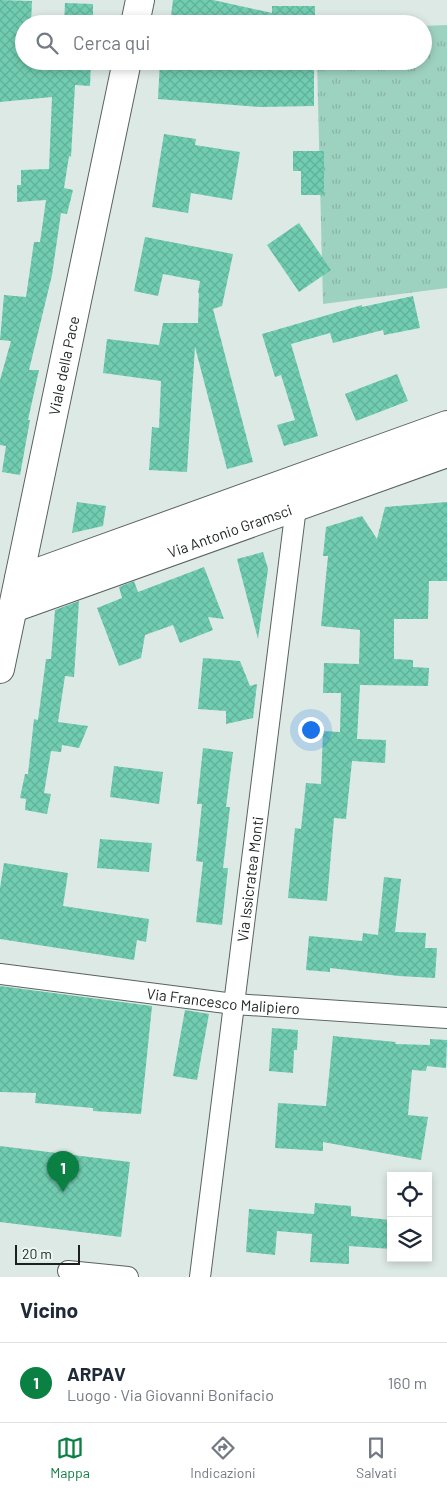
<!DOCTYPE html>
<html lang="it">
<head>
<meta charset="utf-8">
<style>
	:root { --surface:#fff; --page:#f2f2f3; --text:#1f2937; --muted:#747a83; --line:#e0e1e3; --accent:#0b8043 }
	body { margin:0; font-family:Barlow,sans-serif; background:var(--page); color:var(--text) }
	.controls { position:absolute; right:15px; bottom:15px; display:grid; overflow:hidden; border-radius:0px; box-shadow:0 2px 8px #0003 }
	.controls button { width:45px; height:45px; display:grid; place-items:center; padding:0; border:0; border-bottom:1px solid var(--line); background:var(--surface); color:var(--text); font:25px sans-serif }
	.scale { position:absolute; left:15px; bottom:12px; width:65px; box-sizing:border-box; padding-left:5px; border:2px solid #1c211f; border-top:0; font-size:14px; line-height:18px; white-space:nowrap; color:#1c211f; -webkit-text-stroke:4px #eaf6f2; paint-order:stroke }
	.you { position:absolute; left:310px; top:729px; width:18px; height:18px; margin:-12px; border:4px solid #fff; border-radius:50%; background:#1a73e8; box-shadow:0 0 0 8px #1a73e833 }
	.badge { display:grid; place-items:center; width:32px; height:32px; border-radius:50%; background:var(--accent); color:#fff; font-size:16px; font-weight:700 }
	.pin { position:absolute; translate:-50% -41px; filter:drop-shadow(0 1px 2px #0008) }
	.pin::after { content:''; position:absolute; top:26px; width:18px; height:15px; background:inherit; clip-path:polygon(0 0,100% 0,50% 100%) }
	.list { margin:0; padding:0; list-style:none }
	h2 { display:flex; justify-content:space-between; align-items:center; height:65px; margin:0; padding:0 20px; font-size:21px }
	h2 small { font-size:16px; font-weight:400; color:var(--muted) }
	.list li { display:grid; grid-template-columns:32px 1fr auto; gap:15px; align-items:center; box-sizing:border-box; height:80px; padding:0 20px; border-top:1px solid var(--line) }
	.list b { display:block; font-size:19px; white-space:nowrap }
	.list p { margin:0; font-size:16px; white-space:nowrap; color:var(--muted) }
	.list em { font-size:16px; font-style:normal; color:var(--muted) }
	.icon { flex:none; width:28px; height:28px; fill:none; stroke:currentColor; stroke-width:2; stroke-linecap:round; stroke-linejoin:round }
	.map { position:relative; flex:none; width:447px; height:1277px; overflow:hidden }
	.search { position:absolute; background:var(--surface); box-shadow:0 2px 8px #0003; left:15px; right:15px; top:15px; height:55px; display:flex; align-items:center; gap:12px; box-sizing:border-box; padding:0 18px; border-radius:28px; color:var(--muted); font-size:19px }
	.sheet { height:145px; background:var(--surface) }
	nav { display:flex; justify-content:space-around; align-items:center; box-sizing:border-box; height:70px; border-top:1px solid var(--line); background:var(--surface); font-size:14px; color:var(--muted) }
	nav a { display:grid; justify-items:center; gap:2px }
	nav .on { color:var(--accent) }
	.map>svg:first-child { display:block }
</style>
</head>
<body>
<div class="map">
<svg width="447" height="1277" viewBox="0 0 447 1277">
	<defs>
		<pattern id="park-tufts" width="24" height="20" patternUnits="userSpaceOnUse" patternTransform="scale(1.25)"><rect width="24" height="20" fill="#9ed2c0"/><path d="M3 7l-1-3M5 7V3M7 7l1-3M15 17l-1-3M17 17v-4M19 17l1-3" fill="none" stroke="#88b4a5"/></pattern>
		<pattern id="building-cross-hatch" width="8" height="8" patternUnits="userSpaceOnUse" patternTransform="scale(1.25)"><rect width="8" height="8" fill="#71cdb1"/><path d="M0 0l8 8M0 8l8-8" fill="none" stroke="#61b098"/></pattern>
	</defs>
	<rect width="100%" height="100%" fill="#dde9e5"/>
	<path fill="url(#park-tufts)" d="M447 25V288L323 304 317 61H423V26Z"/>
	<g fill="url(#building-cross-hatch)">
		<path d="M0 0 32 1 31 24H24V61H91L90 86 75 85 71 157 69 156 64 188 73 190 67 214 61 213 52 275 29 370H39L28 420H30L20 475 2 472 6 446 0 445V380L11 341 0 340 4 295 26 297 34 242H40L46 200 17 202V185H21V170L49 169 52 97 0 102Z"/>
		<path d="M173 0H213L272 13V6H315V24H170Z"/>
		<path d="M65 3 93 4V24H64Z"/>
		<path d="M160 61 244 67V61H314V106L260 107 158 99Z"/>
		<path d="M164 134 196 139 195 145 240 152 232 200 191 193 188 213 152 207Z"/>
		<path d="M293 151H324V195H301V171H293Z"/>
		<path d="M299 223 331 270 299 292 267 245Z"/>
		<path d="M145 237 233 254 222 306 213 309 253 462 227 469 195 347 187 472 149 470 152 427 159 428 161 381 103 373 107 339 159 345 163 323H198L199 293H198L200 281 163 274 158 296 134 291Z"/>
		<path d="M413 296 420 328 384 335 383 330 333 343 330 333 291 344 318 436 284 446 277 425 295 420 281 375 275 377 262 334 362 305V307Z"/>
		<path d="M397 374 408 401 356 421 345 394Z"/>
		<path d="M77 502 106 506 103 526 72 533Z"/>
		<path d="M447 502V581H429L428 619H394V659L413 660V667L429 668 428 686 360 685 357 739 386 740 385 763 352 761 346 819 334 818 327 901 288 898 295 828 301 829 306 783 321 784 323 731 340 732 341 693H323L324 663 359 664 360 630 321 626 328 556H323L326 527 362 516 377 539 385 507Z"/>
		<path d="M263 552 268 569 258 639 237 559Z"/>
		<path d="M204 567 224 619 208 617 213 630 180 643 173 625 145 635 141 658 119 666 97 608 122 598 119 587 134 581 138 592Z"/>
		<path d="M79 601 74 677 65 676 58 722 88 726 79 748 62 745 61 752 51 751 44 793 51 794 47 814 25 810 26 799 20 798 25 774H28L34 719 38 720 46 659H51L55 610Z"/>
		<path d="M203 658 240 661 250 686 257 684 253 718 226 724V711L198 709Z"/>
		<path d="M203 748 233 752 226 807H230L223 868H228L222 925 196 922 203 862 196 861 202 804H197Z"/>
		<path d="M114 766 163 772 159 804 110 797Z"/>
		<path d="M100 839 152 843 149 872 97 868Z"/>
		<path d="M4 863 68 873 63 906 149 919 146 942 137 940 134 960 0 939V888Z"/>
		<path d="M384 877 401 879 395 932 426 933 425 948H437L435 978 399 976 330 968V972L306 970 309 936 362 941 363 933 378 935Z"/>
		<path d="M0 986 152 1006 141 1114 93 1111V1108L35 1103 36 1093 0 1092Z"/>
		<path d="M185 1010 209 1014 197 1080 173 1076Z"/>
		<path d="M272 1028 298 1030 297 1050H294L293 1073 269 1071Z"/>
		<path d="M333 1036 396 1042 395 1044 430 1045V1039L447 1040 446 1068 427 1066 426 1071 412 1070 408 1115 428 1117 421 1160 323 1142V1151L275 1148 278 1103 326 1106Z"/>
		<path d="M0 1146 130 1162 121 1237 0 1222Z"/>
		<path d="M315 1203 351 1206V1216L391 1220V1249L349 1246V1264L310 1262 312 1234 277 1231 275 1255 246 1252 249 1209 314 1214Z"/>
	</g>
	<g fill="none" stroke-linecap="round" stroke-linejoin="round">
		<defs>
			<g id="street">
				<path id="s1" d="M0 974 234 1004 447 1018"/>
				<path d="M68 1271 128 1277"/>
				<path id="s2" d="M200 1277 296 507 292 496"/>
			</g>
			<g id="secondary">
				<path d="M135 24 140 0"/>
				<path d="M19 579 447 425"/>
				<path id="s3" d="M13 608 447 453"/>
				<path id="s4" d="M0 669 127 61"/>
			</g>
		</defs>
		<use href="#street" stroke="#59635f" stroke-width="22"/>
		<use href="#secondary" stroke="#59635f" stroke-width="30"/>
		<use href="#street" stroke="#fff" stroke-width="20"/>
		<use href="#secondary" stroke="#fff" stroke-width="28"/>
	</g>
	<g text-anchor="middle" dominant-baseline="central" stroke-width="4.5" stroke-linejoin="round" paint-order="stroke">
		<g font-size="15" fill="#1c211f" stroke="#eaf6f2">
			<text stroke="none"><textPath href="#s4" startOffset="310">Viale della Pace</textPath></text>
			<text stroke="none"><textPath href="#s3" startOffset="230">Via Antonio Gramsci</textPath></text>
			<text stroke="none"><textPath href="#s2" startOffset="401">Via Issicratea Monti</textPath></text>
			<text stroke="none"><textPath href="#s1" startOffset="225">Via Francesco Malipiero</textPath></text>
		</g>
	</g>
</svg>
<div class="controls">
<button><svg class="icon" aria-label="locate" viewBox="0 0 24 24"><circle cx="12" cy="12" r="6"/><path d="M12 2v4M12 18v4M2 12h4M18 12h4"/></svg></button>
<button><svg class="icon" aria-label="layers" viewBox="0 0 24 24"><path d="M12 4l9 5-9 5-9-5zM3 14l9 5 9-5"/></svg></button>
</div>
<div class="scale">20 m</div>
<div class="you"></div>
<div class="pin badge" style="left:63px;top:1192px">1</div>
<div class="search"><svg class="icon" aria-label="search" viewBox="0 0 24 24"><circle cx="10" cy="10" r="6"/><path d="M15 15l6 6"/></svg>Cerca qui</div>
</div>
<section class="sheet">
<h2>Vicino<small></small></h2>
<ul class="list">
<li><span class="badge">1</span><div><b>ARPAV</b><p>Luogo · Via Giovanni Bonifacio</p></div><em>160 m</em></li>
</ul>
</section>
<nav>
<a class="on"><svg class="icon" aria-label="map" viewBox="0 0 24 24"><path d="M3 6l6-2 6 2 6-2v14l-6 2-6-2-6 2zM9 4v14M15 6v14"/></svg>Mappa</a>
<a><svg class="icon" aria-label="directions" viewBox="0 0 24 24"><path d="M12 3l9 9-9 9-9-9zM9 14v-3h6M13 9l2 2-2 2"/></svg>Indicazioni</a>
<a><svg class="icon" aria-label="saved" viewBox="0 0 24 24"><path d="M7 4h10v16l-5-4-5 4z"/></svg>Salvati</a>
</nav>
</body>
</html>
